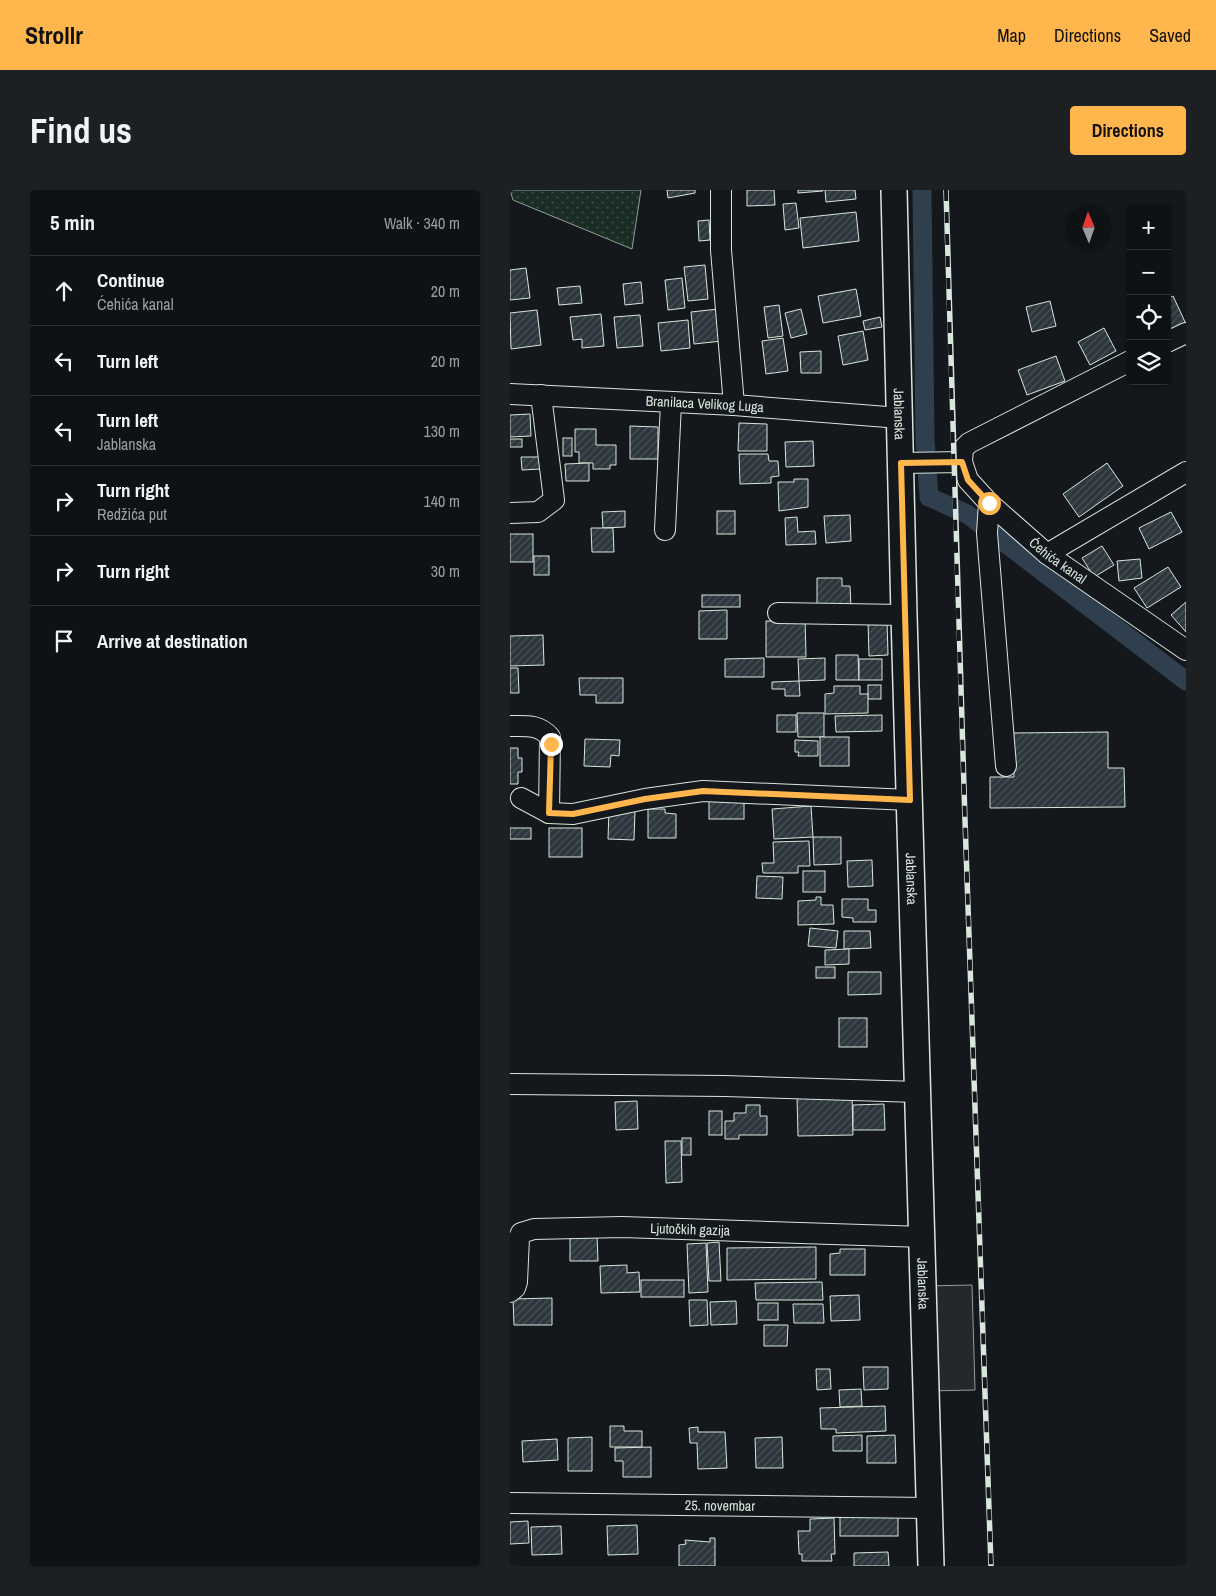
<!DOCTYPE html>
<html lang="en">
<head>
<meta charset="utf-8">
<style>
	:root { --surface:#0f1215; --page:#1d2022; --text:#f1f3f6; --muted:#9b9ea0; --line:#2f3234; --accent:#ffb74d }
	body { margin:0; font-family:"Archivo Narrow",sans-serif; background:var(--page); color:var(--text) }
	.controls { position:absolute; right:15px; top:15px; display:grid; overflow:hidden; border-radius:5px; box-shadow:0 1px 4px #0004 }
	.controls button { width:45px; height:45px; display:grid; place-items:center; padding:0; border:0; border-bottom:1px solid var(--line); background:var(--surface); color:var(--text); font:25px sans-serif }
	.compass { position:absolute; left:556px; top:15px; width:45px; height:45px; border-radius:50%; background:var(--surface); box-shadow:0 1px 4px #0004; rotate:358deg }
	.stop { position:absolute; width:15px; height:15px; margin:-11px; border:4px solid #ffb74d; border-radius:50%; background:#fff }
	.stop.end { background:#ffb74d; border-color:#fff; box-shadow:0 1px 5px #0008 }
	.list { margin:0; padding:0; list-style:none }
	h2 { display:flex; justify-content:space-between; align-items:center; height:65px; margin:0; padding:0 20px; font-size:21px }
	h2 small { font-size:16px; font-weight:400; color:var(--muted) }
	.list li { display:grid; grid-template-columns:32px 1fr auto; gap:15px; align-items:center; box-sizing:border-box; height:70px; padding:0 20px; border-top:1px solid var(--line) }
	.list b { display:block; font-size:19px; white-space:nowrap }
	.list p { margin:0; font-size:16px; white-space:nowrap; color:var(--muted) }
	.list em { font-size:16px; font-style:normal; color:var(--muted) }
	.icon { flex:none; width:28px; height:28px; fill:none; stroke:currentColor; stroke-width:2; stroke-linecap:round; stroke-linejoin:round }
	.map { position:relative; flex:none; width:676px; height:1376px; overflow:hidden; border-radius:5px }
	header { display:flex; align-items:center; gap:30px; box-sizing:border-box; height:70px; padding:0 25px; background:var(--accent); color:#111 }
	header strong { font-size:24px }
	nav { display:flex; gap:28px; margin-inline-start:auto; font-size:18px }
	.intro { display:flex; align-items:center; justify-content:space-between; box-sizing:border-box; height:120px; padding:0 30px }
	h1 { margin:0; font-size:35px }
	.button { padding:12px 22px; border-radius:5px; background:var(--accent); color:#111; font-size:18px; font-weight:700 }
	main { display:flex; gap:30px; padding:0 30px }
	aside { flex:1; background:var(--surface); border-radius:5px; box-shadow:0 1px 4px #0004 }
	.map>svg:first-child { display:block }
</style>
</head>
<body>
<header>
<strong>Strollr</strong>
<nav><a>Map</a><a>Directions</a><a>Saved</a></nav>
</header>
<div class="intro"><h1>Find us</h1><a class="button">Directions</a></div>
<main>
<aside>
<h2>5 min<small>Walk · 340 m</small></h2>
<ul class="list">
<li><svg class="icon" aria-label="ahead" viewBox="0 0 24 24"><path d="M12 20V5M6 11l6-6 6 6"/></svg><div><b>Continue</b><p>Ćehića kanal</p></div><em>20 m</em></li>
<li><svg class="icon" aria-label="left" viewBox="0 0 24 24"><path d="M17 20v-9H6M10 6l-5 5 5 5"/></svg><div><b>Turn left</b></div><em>20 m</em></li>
<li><svg class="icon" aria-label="left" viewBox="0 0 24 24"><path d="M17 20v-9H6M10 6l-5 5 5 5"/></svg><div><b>Turn left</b><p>Jablanska</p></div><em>130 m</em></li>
<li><svg class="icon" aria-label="right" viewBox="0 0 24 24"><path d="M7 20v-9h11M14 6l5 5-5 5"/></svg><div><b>Turn right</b><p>Redžića put</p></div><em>140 m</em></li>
<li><svg class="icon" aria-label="right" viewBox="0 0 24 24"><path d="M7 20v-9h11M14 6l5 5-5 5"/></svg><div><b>Turn right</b></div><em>30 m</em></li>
<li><svg class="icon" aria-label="arrive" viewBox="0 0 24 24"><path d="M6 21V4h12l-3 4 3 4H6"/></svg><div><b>Arrive at destination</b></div></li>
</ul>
</aside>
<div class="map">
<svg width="676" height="1376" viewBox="0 0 676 1376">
	<defs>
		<pattern id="grass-dots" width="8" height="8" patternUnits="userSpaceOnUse" patternTransform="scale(1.25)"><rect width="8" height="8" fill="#1a2d24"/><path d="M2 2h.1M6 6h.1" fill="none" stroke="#3b4b43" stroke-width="1.8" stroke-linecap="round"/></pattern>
		<pattern id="building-hatch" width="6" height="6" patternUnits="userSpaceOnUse" patternTransform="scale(1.25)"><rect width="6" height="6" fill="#2c363c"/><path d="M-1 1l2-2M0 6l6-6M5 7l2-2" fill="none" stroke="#4a5358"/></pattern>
	</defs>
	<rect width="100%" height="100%" fill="#14181c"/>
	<path fill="url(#grass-dots)" stroke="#939e99" d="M0 0H131L122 59 3 10Z"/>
	<path fill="#24282b" stroke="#939e99" d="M462 1095 465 1200 417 1201 415 1096Z"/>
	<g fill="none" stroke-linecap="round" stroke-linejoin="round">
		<path stroke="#2f3f4d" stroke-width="19" d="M412 0 415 249 419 307 457 324 676 491"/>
	</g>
	<g fill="url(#building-hatch)" stroke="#d8e6dc">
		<path d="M157 0H185V3L158 8Z"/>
		<path d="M237 0H264L265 15 237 16Z"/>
		<path d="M288 0H313V1L288 3Z"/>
		<path d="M315 0H345L346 9 316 12Z"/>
		<path d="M286 13 289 38 275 40 273 14Z"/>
		<path d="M346 22 349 51 293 58 290 28Z"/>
		<path d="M199 30 200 50 189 51 188 31Z"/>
		<path d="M195 75 198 109 178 111 174 77Z"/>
		<path d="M16 78 20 108 0 110V80Z"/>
		<path d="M172 88 175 118 158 120 155 90Z"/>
		<path d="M131 92 133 113 115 115 113 94Z"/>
		<path d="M70 96 72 113 49 115 47 98Z"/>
		<path d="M346 99 351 126 313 133 308 106Z"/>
		<path d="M663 106 676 134 657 142V109Z"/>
		<path d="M540 111 546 136 522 142 516 117Z"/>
		<path d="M269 115 273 146 258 148 254 117Z"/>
		<path d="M208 119 212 151 184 154 181 122Z"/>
		<path d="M291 119 297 144 281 148 275 123Z"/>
		<path d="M27 120 31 155 1 159 0 123Z"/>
		<path d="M91 124 94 156 72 158V149L63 150 60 127Z"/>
		<path d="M130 125 133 156 107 158 104 127Z"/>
		<path d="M370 127 372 137 355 140 353 131Z"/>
		<path d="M178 130 180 158 151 161 148 133Z"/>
		<path d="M594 138 606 161 580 175 568 152Z"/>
		<path d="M353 141 358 170 333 175 328 146Z"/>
		<path d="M273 148 278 181 256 184 252 151Z"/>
		<path d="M311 161V183H291L290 162Z"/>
		<path d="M546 166 555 191 517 205 508 180Z"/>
		<path d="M20 224 21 246 0 247V225Z"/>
		<path d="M229 233 257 234V261H228Z"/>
		<path d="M120 236 148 237V269H120Z"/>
		<path d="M65 239H86V255H106V275H100V279H83V273H69V262H65Z"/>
		<rect x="53" y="248" width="9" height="18"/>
		<rect x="0" y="249" width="12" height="8"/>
		<path d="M303 251 304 276 276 277 275 252Z"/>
		<path d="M229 264H258L259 271H268L269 286 261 287V293L230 294Z"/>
		<path d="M11 267H30V279L12 280Z"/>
		<path d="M79 273V291H56L55 274Z"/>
		<path d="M597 273 613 296 569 327 553 304Z"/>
		<path d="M284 289H298V317L269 321 268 292H284Z"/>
		<path d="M115 321V337L93 338 92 322Z"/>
		<rect x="207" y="321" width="18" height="23"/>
		<path d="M661 322 672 342 639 359 629 338Z"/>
		<path d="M340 325 341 351 316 353 314 326Z"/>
		<path d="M287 327 288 342 305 341 306 354 276 355 275 328Z"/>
		<path d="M81 338H103L104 362H82Z"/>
		<rect x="0" y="344" width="23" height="28"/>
		<path d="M592 356 604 375 584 387 572 368Z"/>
		<rect x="24" y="366" width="15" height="19"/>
		<path d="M630 369 632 388 609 391 607 371Z"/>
		<path d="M658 377 671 397 637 418 624 398Z"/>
		<path d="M307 388H332V396H340L341 417 307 418Z"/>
		<rect x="192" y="405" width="38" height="12"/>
		<path d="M676 412V442L661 425Z"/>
		<path d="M217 420V449H189V421Z"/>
		<path d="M295 428 296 467H256V431H281Z"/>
		<path d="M358 431H377L378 465 359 466Z"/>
		<path d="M33 445 34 475 0 476V446Z"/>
		<path d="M326 465H348L349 490H326Z"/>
		<path d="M254 468V487H215V469Z"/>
		<path d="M315 468V490L289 491 288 469Z"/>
		<rect x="349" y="469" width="23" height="21"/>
		<path d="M0 478H8L9 503H0Z"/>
		<path d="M69 488H113V513H86V505H70Z"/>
		<path d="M289 491 290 506H275V499H262V492Z"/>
		<rect x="358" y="495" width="13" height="14"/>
		<path d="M324 496H350V504H358V523L315 524V504L324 503Z"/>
		<path d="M287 523H314V547H288Z"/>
		<rect x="267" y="525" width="19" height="17"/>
		<path d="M372 525V541L326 542 325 526Z"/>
		<path d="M598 542V578H614L615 617 480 618V587H504L503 543Z"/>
		<rect x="310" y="547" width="29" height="29"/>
		<path d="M75 549 110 550 109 566 101 565 100 577 74 576Z"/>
		<path d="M285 550 308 551V566H288L289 562H285Z"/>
		<path d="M0 558H8V568H12V582H8V594H0Z"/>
		<rect x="199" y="609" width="35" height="20"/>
		<path d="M301 616 303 647 264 649 262 619Z"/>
		<path d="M138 619H155V623L166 624V648H138Z"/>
		<path d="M99 620H125L124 650 98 649Z"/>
		<rect x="0" y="638" width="21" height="11"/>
		<rect x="39" y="638" width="33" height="29"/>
		<path d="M303 647H331V674L304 675Z"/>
		<path d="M299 651 300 676H288V683H253L252 673H264L263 652Z"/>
		<path d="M362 670 363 696 338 697 337 671Z"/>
		<rect x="293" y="681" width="22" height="21"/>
		<path d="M247 686 273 687 272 709 246 708Z"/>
		<path d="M306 707H311V715H323L324 734 288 735V711L306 710Z"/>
		<path d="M332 709H358V720H366V732H343V728L332 727Z"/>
		<path d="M300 738 328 741 326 758 298 756Z"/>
		<path d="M334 741H360L361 758 334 759Z"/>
		<path d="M339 759V774L315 775V760Z"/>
		<rect x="306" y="777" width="19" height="11"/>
		<path d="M338 782H371V804L338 805Z"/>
		<rect x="329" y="828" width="28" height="29"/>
		<path d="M342 905 343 945 288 946 287 906Z"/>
		<path d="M127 911 128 939 106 940 105 912Z"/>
		<path d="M374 914 375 940H343V915Z"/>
		<path d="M236 915H250V926H257V945H229V949H215V931H224V923H236Z"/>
		<rect x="199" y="921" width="13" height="24"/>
		<rect x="172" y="948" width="9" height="17"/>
		<path d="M155 951H171L172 992 156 993Z"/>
		<path d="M87 1045 88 1071H60V1046Z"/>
		<path d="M209 1052 211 1091H199L197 1053Z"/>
		<path d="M196 1053 198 1102 179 1103 177 1054Z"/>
		<path d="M306 1057V1089L217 1090V1058Z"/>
		<path d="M330 1059H355V1085H320V1064L330 1063Z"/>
		<path d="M117 1075V1083L129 1082 130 1102 91 1103 90 1076Z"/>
		<rect x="131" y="1090" width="43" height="17"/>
		<path d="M312 1092 313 1110H246L245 1093Z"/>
		<path d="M349 1105 350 1130 321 1131 320 1106Z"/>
		<path d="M42 1108V1135H4L3 1109Z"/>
		<path d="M179 1110H197L198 1135 180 1136Z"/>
		<path d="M226 1111 227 1134 201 1135 200 1112Z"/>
		<rect x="248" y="1113" width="20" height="17"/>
		<path d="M283 1114H313L314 1133H284Z"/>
		<path d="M254 1135H278L277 1156H254Z"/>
		<path d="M353 1177H378V1199L354 1200Z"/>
		<path d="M306 1179H320L321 1199 307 1200Z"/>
		<path d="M351 1199 352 1216 330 1217 329 1200Z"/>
		<path d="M375 1216 376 1241 326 1243V1239H311L310 1218Z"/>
		<path d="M100 1236H114V1241H132V1257H100Z"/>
		<path d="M188 1237V1242H215L217 1278 188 1279 187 1253H180L179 1238Z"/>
		<path d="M352 1245V1261H323V1246Z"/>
		<path d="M385 1245 386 1273H357V1246Z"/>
		<path d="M82 1247V1281H58V1248Z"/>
		<path d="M272 1247 273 1278H246L245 1248Z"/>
		<path d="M47 1249 48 1270 13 1272 12 1251Z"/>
		<path d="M141 1257V1287H113V1271H105V1258Z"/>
		<rect x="330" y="1326" width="58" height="20"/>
		<path d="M324 1328 325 1364H321L322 1371H292V1364H289L288 1341H300V1329Z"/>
		<path d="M18 1331 19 1353 0 1354V1332Z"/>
		<path d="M127 1335 128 1364 98 1365 97 1336Z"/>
		<path d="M51 1336 52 1364 22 1365 21 1337Z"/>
		<path d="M200 1348H205V1376H169V1355L176 1354 175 1350 200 1352Z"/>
		<path d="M378 1362 379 1376H344V1363Z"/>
	</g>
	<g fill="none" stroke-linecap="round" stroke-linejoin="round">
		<defs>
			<g id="minor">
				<path d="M211 0V60L224 215"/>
				<path d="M657 152 676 143"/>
				<path id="s1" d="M0 204 224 215 390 228"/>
				<path d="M452 272 453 259 459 253 620 171"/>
				<path id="s2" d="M391 273 452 272 458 290 479 313 537 364 676 460"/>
				<path d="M479 313 477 343 496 576"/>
				<path d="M0 323 28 322 44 310 31 205"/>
				<path d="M155 340 161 213"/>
				<path d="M537 364 676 282"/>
				<path d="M268 423 394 425"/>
				<path d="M0 536C15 536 29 534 40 547L39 623"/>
				<path d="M11 608 39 623 63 624 135 609 193 601 400 610"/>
				<path d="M0 894 215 896 408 902"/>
				<path id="s3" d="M0 1102 5 1098 7 1092 9 1048 11 1043 24 1039 112 1037 414 1047"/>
				<path id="s4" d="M0 1313 419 1318"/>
			</g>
			<g id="major">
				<path id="s5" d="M384 0 394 425 421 1376"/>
			</g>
		</defs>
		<use href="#minor" stroke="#d8e6dc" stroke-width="22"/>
		<use href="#major" stroke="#d8e6dc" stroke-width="28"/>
		<use href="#minor" stroke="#14181c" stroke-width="20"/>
		<use href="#major" stroke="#14181c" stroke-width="25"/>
		<defs>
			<path id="rail" d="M436 0C447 459 466 917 481 1376"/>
		</defs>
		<use href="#rail" stroke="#d8e6dc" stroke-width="5.5"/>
		<use href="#rail" stroke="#14181c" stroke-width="4" stroke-dasharray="11" stroke-linecap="butt"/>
	</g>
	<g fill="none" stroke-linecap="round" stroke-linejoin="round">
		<path stroke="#ffb74d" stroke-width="6" d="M41 554 39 623 63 624 135 609 193 601 400 610 391 273 452 272 458 290 479 313"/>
	</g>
	<g text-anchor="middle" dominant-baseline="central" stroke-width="4" stroke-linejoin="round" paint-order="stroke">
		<g font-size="14" fill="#d8e6dc" stroke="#14181c">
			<text stroke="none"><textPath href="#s1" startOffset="195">Branilaca Velikog Luga</textPath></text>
			<text stroke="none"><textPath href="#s5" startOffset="224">Jablanska</textPath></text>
			<text stroke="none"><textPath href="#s2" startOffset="201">Ćehića kanal</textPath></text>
			<text stroke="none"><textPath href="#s5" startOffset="689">Jablanska</textPath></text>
			<text stroke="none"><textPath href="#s3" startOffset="232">Ljutočkih gazija</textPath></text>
			<text stroke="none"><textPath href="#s5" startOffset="1094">Jablanska</textPath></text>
			<text stroke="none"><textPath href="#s4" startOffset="210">25. novembar</textPath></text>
		</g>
	</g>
</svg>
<div class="controls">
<button>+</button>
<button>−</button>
<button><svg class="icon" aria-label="locate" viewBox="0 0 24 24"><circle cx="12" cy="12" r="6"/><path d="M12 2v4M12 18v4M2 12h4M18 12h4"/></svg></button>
<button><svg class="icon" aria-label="layers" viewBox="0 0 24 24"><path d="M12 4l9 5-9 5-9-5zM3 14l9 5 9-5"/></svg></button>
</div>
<svg class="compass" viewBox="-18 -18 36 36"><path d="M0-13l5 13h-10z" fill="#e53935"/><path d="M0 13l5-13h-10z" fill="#9b9ea0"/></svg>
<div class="stop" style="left:479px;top:313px"></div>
<div class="stop end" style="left:41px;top:554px"></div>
</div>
</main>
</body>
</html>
